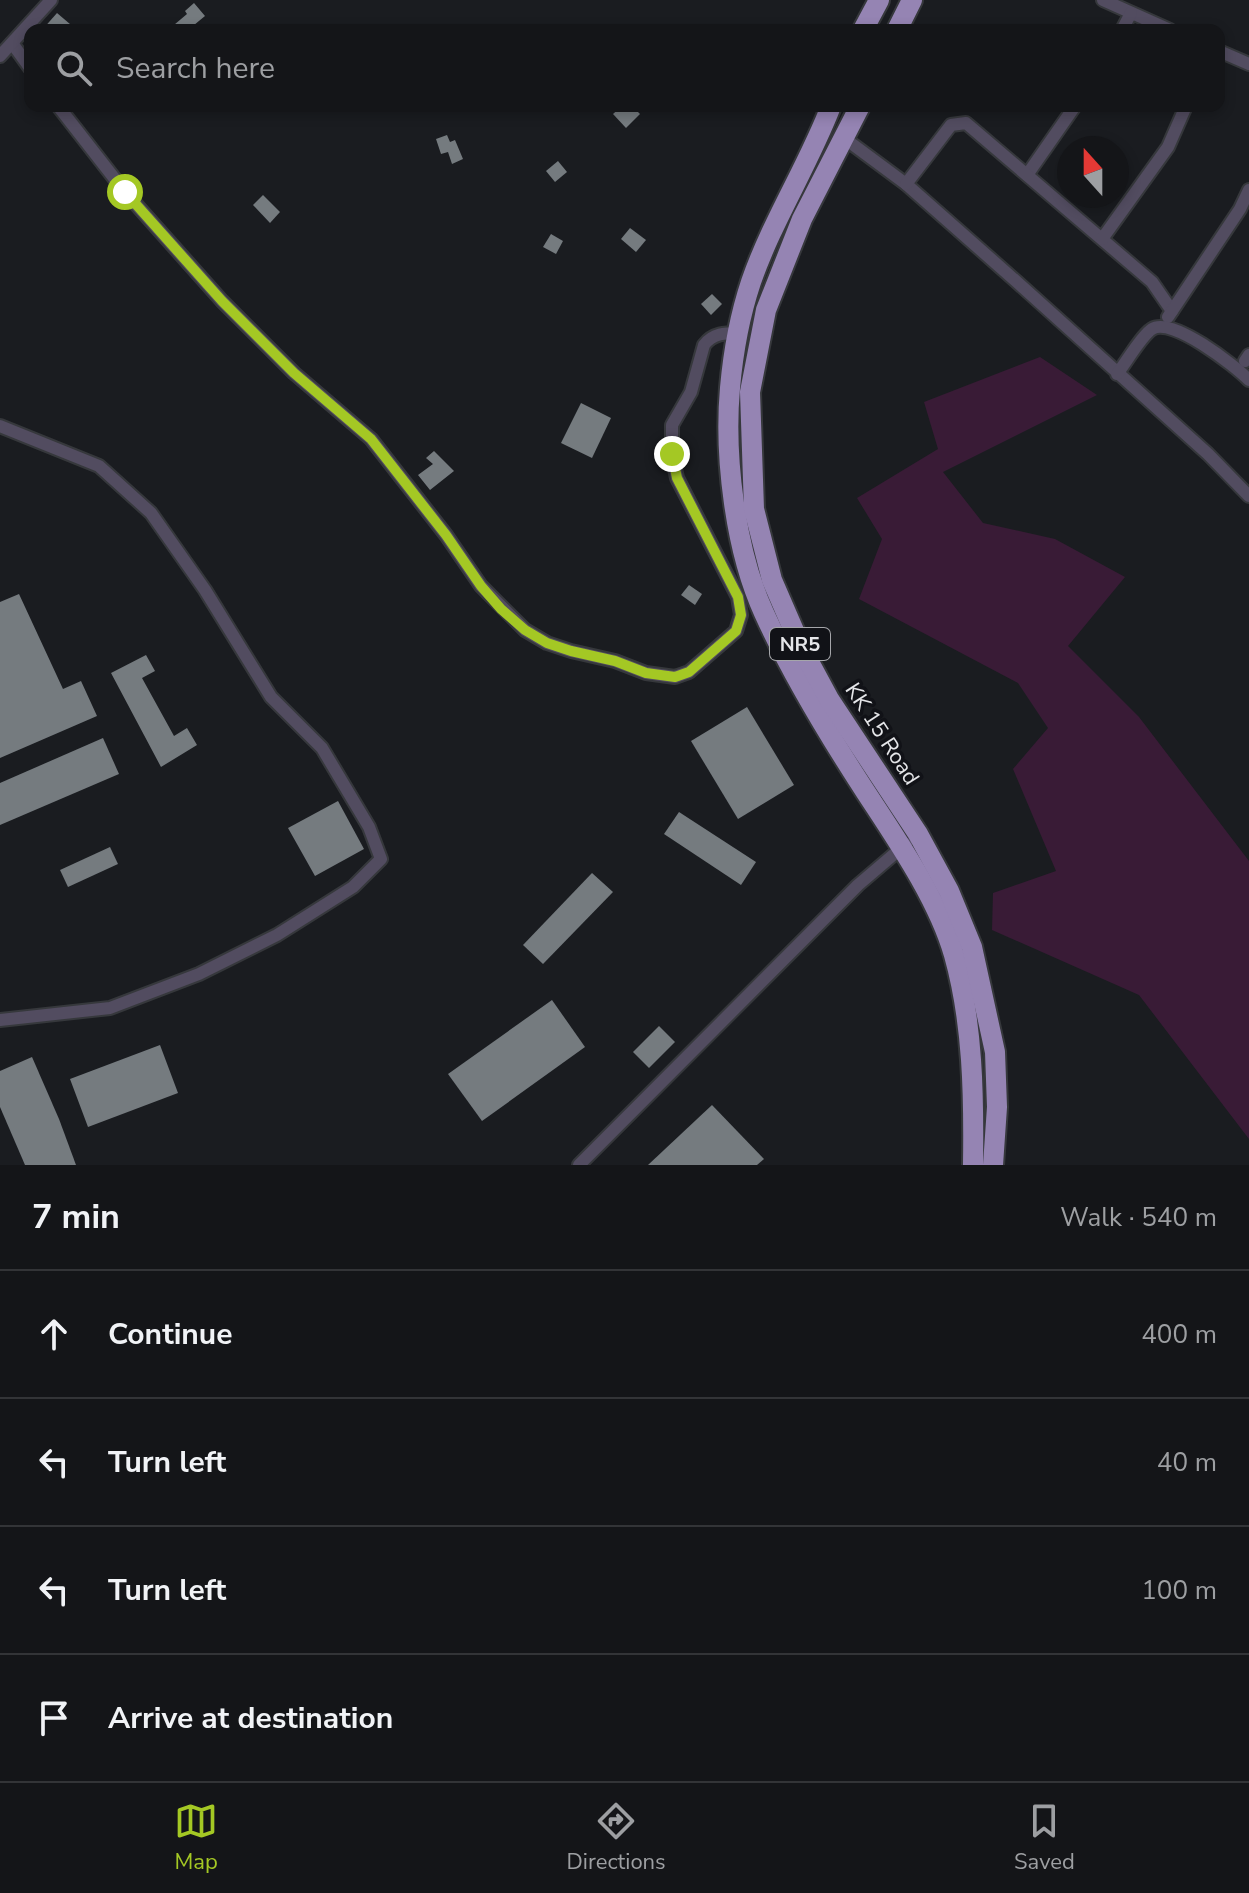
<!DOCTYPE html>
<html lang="en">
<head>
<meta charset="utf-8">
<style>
	:root { --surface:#141518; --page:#212225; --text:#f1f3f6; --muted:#9d9fa2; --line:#333437; --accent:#a4c824 }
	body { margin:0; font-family:"Nunito Sans",sans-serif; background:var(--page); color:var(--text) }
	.compass { position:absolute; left:1057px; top:136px; width:72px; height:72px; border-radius:50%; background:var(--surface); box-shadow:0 4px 12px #0003; rotate:339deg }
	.stop { position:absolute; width:24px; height:24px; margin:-18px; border:6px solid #a4c824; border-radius:50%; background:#fff }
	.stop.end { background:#a4c824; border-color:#fff; box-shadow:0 2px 8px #0008 }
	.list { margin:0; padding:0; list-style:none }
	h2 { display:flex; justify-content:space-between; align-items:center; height:104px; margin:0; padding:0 32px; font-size:34px }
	h2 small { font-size:26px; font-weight:400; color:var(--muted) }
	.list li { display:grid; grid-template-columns:52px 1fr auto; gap:24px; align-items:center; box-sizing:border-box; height:128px; padding:0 32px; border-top:2px solid var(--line) }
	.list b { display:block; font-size:30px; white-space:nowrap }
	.list em { font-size:26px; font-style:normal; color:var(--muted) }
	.icon { flex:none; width:44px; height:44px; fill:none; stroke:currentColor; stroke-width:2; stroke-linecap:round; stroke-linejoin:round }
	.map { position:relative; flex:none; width:1249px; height:1165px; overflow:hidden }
	.search { position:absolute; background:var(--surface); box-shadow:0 4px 12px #0003; left:24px; right:24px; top:24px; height:88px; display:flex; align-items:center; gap:20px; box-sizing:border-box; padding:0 28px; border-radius:16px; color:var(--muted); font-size:30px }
	.sheet { height:616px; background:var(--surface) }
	nav { display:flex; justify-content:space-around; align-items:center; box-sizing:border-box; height:112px; border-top:2px solid var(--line); background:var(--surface); font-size:22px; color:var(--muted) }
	nav a { display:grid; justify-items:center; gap:4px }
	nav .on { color:var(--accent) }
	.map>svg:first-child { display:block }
</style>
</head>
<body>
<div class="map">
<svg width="1249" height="1165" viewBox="0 0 1249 1165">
	<rect width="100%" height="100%" fill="#1a1c20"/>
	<path fill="#391b36" d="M1040 357 1097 395 943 472 983 523 1055 539 1125 577 1068 646 1139 717 1249 861V1139L1139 995 992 930 993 893 1056 871 1013 769 1048 728 1018 683 859 599 882 539 857 498 938 449 924 402Z"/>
	<g fill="#757b7f">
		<path d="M194 3 205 16 188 30H168L187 14 185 11Z"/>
		<path d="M57 13 77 30H42Z"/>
		<path d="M622 106H632L640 114 626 128 613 114Z"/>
		<path d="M447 135 450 142 455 140 463 159 452 164 448 152 441 154 436 139Z"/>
		<path d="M558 161 567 172 555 182 546 171Z"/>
		<path d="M263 195 280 212 270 223 253 205Z"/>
		<path d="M630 228 646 240 636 252 621 239Z"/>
		<path d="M551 234 563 241 556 254 543 247Z"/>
		<path d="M712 294 722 304 711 315 701 304Z"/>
		<path d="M581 403 611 418 592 458 561 443Z"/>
		<path d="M434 451 454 471 430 490 418 475 433 464 426 458Z"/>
		<path d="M689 585 702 594 695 605 681 595Z"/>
		<path d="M19 594 63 689 81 681 97 716 0 758V602Z"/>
		<path d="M146 655 155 671 142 678 174 736 187 728 197 745 161 767 111 673Z"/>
		<path d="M747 707 794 785 738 819 691 741Z"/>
		<path d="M103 738 119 774 0 825V783Z"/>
		<path d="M338 801 364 849 315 876 288 828Z"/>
		<path d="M679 812 756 862 741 885 664 834Z"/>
		<path d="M110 847 118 864 68 887 60 870Z"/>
		<path d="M592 873 613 892 543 964 523 945Z"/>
		<path d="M552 1000 585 1047 482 1121 448 1074Z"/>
		<path d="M659 1026 675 1042 649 1068 633 1052Z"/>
		<path d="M160 1045 178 1093 88 1127 70 1079Z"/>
		<path d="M32 1057 59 1119 76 1165H25L0 1107V1071Z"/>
		<path d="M712 1105 764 1159 757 1165H648Z"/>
	</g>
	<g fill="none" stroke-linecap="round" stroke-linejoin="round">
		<defs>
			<g id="minor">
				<path d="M1103 0 1170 30"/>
				<path d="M1122 30 1131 13"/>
				<path d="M12 43 30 68"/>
				<path d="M1219 51 1249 64"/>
				<path d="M0 56 51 0"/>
				<path d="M58 106 125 192 222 301 294 373 371 439 446 535 481 586 525 630 547 643 571 651 615 661 646 673 675 677 689 672 736 631 741 615 738 597 677 478 672 454V425L691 392 704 345C713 333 725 333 739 333"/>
				<path d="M844 138 906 184 1017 282 1208 454 1249 496"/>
				<path d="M1027 175 1075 106"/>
				<path d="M906 184 951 125 966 123 1152 282 1172 311"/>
				<path d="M1102 239 1168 147 1186 106"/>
				<path d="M1168 317 1240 209 1249 190"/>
				<path d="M1245 361 1249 355"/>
				<path d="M1117 374C1126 363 1141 336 1152 329 1172 316 1235 366 1249 380"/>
				<path d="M0 426 99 466 151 513 205 590 271 697 322 748 369 827 381 859 353 887 277 935 199 974 110 1008 0 1020"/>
				<path d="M579 1165 858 885 906 844"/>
			</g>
			<g id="trunk">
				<path d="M863 30 879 0"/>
				<path d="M897 30 912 0"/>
				<path d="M831 106C808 166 772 221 751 282 740 315 733 354 730 388 724 456 735 550 764 613 792 675 828 734 865 791 897 840 938 899 954 955 973 1023 974 1096 973 1165"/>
				<path d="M860 106 802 219 766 310 750 392 754 509 772 580 801 647 829 699 918 834 949 891 972 947 995 1052 997 1107 993 1165"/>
			</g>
		</defs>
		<use href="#minor" stroke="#36383c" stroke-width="16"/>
		<use href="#trunk" stroke="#36383c" stroke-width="24"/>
		<use href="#minor" stroke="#524c60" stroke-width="12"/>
		<use href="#trunk" stroke="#9584b3" stroke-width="20"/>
	</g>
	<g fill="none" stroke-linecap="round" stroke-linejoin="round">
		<path stroke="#a4c824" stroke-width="10" d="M125 192 222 301 294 373 371 439 446 535 481 586 501 609 525 630 547 643 571 651 615 661 646 673 675 677 689 672 736 631 741 615 738 597 677 478 672 454"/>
	</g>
	<g text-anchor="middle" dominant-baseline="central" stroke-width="7" stroke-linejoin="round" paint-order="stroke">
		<rect fill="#111217" stroke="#a5a6aa" stroke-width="2" x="770" y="628" width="60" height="32" rx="6"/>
		<g font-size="20" font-weight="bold" fill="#e5e6e9">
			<text x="800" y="644">NR5</text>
		</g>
		<g font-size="22" fill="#e5e6e9" stroke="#111217">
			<text transform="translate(882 734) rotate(57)">KK 15 Road</text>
		</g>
	</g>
</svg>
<svg class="compass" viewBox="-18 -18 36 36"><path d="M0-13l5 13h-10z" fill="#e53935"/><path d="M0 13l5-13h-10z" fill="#9d9fa2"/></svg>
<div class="stop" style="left:125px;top:192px"></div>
<div class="stop end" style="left:672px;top:454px"></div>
<div class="search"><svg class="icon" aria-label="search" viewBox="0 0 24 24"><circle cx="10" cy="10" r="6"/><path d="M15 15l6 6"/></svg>Search here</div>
</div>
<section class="sheet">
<h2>7 min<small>Walk · 540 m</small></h2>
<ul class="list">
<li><svg class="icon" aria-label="ahead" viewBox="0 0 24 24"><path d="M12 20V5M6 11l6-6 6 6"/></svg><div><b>Continue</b></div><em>400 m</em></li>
<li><svg class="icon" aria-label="left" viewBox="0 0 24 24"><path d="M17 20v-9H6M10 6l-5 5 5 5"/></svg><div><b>Turn left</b></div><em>40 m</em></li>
<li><svg class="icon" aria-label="left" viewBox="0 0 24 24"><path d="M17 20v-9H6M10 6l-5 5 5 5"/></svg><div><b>Turn left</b></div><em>100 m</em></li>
<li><svg class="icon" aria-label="arrive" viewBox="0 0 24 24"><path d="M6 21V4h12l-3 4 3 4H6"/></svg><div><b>Arrive at destination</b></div></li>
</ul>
</section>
<nav>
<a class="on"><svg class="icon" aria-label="map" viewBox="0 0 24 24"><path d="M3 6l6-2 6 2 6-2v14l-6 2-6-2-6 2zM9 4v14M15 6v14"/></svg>Map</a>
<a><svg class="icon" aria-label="directions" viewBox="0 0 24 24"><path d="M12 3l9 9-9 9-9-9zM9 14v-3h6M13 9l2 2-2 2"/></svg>Directions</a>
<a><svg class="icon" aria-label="saved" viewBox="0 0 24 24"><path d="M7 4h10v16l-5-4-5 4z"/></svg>Saved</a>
</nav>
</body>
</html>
